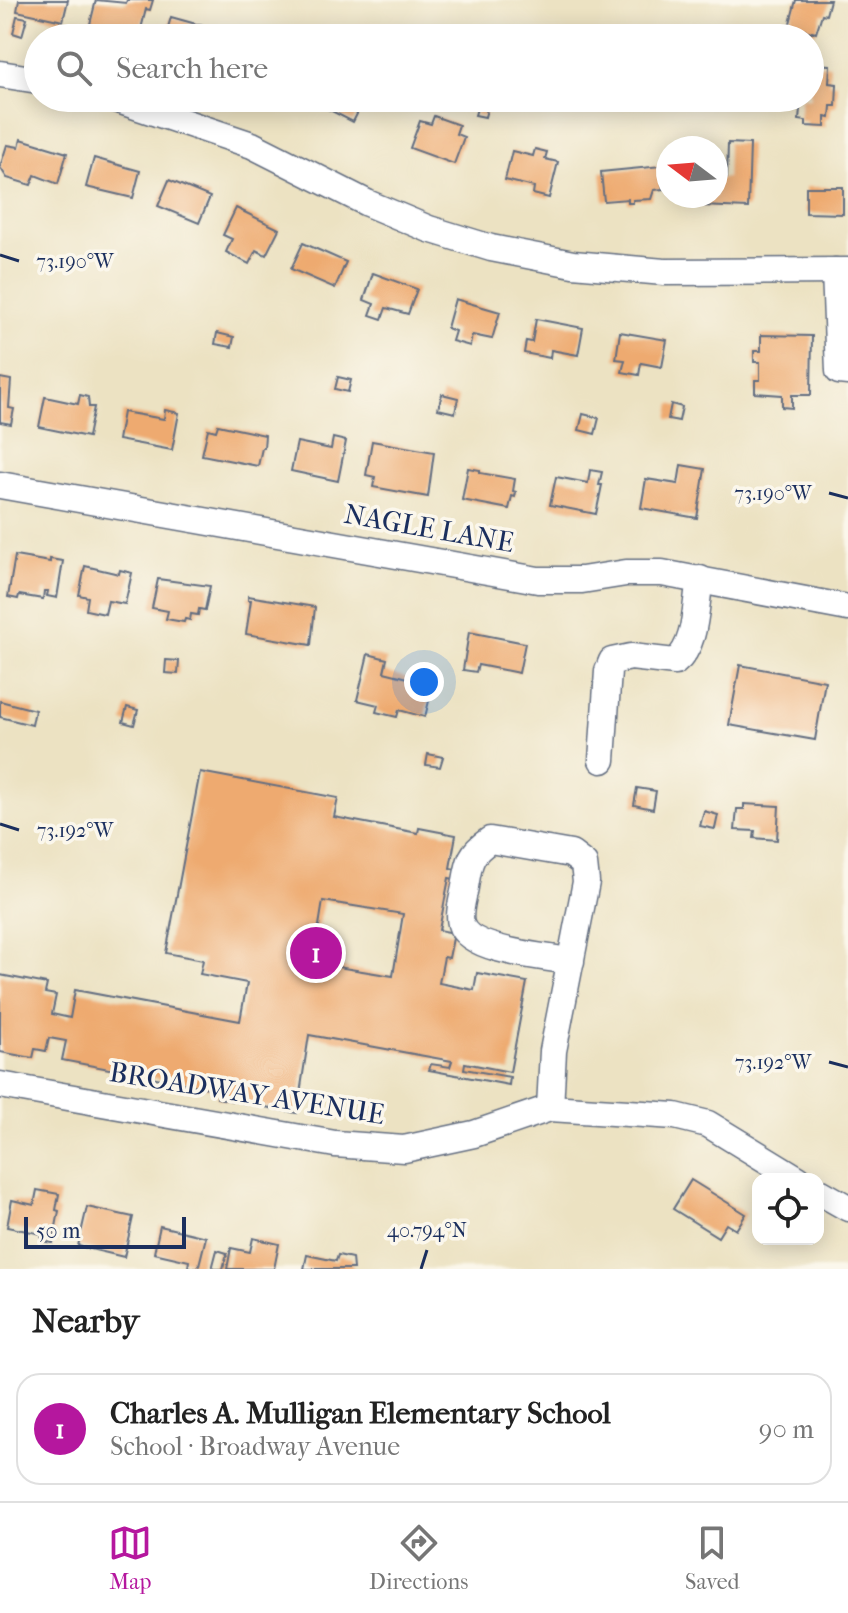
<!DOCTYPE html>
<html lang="en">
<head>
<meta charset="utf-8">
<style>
	:root { --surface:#fff; --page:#f6f6f6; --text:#222; --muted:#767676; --line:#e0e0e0; --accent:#b5179e }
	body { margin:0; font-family:"IM FELL French Canon",serif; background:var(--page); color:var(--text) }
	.controls { position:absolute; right:24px; bottom:24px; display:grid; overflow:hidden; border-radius:16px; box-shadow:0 4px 20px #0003 }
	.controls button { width:72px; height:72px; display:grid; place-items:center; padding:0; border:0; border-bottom:2px solid var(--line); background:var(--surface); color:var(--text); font:40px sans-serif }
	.compass { position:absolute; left:656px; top:136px; width:72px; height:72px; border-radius:50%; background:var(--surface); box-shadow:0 4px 20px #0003; rotate:286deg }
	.scale { position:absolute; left:24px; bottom:20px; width:162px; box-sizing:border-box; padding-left:8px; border:4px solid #1b2f5e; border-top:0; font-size:22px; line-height:28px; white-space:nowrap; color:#1b2f5e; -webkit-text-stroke:6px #fbf7ec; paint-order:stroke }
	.you { position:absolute; left:424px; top:682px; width:28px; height:28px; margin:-20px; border:6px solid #fff; border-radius:50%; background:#1a73e8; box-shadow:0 0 0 12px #1a73e833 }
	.badge { display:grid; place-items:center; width:52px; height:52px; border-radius:50%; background:var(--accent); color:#fff; font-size:26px; font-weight:700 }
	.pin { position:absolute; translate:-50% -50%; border:4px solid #fff; box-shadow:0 2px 8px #0006 }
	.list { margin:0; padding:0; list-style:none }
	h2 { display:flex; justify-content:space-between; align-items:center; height:104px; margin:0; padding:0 32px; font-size:34px }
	h2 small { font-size:26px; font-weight:400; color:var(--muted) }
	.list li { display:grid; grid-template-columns:52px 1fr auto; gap:24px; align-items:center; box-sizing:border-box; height:112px; margin:0 16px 16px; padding:0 16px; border:2px solid var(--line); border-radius:24px }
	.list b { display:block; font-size:30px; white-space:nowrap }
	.list p { margin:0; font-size:26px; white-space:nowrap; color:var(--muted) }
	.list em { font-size:26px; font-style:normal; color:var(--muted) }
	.icon { flex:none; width:44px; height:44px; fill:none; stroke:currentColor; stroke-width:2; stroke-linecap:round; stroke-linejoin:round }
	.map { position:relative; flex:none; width:848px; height:1269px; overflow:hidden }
	.search { position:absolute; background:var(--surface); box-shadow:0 4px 20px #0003; left:24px; right:24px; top:24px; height:88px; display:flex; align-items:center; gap:20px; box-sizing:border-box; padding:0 28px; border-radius:44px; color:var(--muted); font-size:30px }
	.sheet { height:232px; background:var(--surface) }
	nav { display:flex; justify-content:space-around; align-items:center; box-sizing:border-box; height:112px; border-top:2px solid var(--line); background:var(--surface); font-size:22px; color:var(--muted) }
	nav a { display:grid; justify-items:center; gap:4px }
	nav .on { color:var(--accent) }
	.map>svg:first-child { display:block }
</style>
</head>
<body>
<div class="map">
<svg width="848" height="1269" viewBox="0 0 848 1269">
	<rect width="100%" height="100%" fill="#fbf7ec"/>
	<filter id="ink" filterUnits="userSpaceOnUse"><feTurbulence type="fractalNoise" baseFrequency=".0125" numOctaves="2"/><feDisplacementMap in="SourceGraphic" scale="16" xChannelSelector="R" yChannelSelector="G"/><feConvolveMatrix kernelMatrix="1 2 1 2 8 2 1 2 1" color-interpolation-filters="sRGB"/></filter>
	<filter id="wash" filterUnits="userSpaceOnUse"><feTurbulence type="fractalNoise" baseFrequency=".006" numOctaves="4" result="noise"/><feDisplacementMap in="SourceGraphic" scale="32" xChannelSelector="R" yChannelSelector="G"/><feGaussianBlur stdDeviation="1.8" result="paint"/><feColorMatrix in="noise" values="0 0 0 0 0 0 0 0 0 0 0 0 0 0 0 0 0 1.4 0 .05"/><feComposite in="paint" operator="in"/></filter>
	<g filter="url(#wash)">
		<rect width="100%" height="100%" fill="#ece2c2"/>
		<g id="blocks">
			<g fill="#eeaa70" fill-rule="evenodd">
				<path d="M19 0H68L63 21 17 11Z"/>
				<path d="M96 0 126 3 127 0H153L150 10 146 9 139 37 123 35 122 38 97 32 99 27 90 24Z"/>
				<path d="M796 0H830L826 15 822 14 816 33 804 30 802 37 797 35 798 29 789 27Z"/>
				<path d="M17 16 27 18 22 36 13 33Z"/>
				<path d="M171 17 214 29 212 38H165Z"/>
				<path d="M810 64 830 65 829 83 837 84 836 106H831L830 118 825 117V127L806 126V121L799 120 801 98H810Z"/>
				<path d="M312 98H365L353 122 310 100Z"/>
				<path d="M479 102 488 105 485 117 475 115Z"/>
				<path d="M434 116 459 125 456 134 464 137 454 164 410 148 420 121 431 124Z"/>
				<path d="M21 139 67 153 58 184 35 175 31 185 7 178 0 167 7 145 19 147Z"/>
				<path d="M728 143 750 144 748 208 702 206V196H716V178H727Z"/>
				<path d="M535 149 547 152 545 159 558 162 549 198 533 194 534 187 505 180 512 151 533 156Z"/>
				<path d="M94 158 140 171 133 198 86 187Z"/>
				<path d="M661 166 663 189 654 190 651 199 633 200V203H628V199L604 201 601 172Z"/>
				<path d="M169 180 210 197 199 223 158 206Z"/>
				<path d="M806 187H843V214L806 213Z"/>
				<path d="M236 208 279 229 266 255 256 250 249 264 226 252 232 239 223 235Z"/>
				<path d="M303 243 346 262 335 288 291 269Z"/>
				<path d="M373 273 417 289 408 314 386 308 382 319 370 315 374 304 364 300Z"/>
				<path d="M455 299 500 312 492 339 472 335 470 346 452 341 455 331 447 328Z"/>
				<path d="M536 319 583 328 578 355 551 350 550 358 524 353 526 341 532 342Z"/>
				<path d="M620 332 667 340 662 367 641 363 639 375 622 372 625 360 616 359Z"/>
				<path d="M217 333 234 337 232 347 215 344Z"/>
				<path d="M761 335 812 336 811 395H792V408L782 407V395L755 393V380H760V362H754V351H761Z"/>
				<path d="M338 377 351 380 348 392 335 389Z"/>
				<path d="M0 378 11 380 9 408 14 409 11 424 0 422Z"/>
				<path d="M442 394 458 398 455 413 438 409Z"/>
				<path d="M80 395 88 397 89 407H94L88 437 39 427 45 397 78 404Z"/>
				<path d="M671 404 682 407 679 421 668 419Z"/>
				<path d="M165 410 179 413 172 450 118 440 123 412 164 419Z"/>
				<path d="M583 414 599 418 595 434 579 430Z"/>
				<path d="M218 425 265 435 264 448H262L258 466 202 455 208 429 216 431Z"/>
				<path d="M333 438 346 441 338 481 291 471 297 442 331 449Z"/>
				<path d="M372 441 434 452 428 497 373 487 375 477 366 475Z"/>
				<path d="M681 465 705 469 697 518 641 508 646 479 678 484Z"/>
				<path d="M468 468 480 470V473L515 479 513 491 516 492 515 497 512 496 509 509 462 500Z"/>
				<path d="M590 470 602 472 599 485H602L596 514 550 505 556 477 588 483Z"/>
				<path d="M15 556 50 562V559L63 561 57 598 47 596 48 591H44L43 599 19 595 18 599 8 597Z"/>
				<path d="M85 566 119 574 120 570 132 573 125 604 108 601 105 614 86 610 88 597 79 595Z"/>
				<path d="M158 579 210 586 205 610 199 609 198 615 191 614 190 620 185 619 184 622 166 619 168 611 152 608Z"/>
				<path d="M248 596 315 607 311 645 246 634 251 600H248Z"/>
				<path d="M469 632 525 643 519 673 478 665 476 672 463 670Z"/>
				<path d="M368 654 387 659 384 672 412 679 411 683 432 689 425 717 399 710 397 717 376 712 378 705 357 700Z"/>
				<path d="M166 660 179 661 178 674 165 673Z"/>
				<path d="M740 665 825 681 815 740 729 725Z"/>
				<path d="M0 701 35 710 32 725 0 717Z"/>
				<path d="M127 707 138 710 134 725 123 722Z"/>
				<path d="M428 754 443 757 440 767 426 765Z"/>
				<path d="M200 772 338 798 334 817 418 833 419 828 456 835 450 868 456 869 454 879 449 878 439 930 454 933 449 958 444 957 439 983 474 990 477 973 527 982 510 1072 465 1063 464 1069 510 1077 509 1085 429 1070 431 1064 450 1067 452 1061 309 1035 297 1113 217 1098 219 1090 62 1060 66 1041 49 1038 46 1051 35 1049 33 1058 0 1052V975L47 984 45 993 56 995 52 1014 70 1018 75 990 240 1021 247 983 200 974 203 960 166 953ZM323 901 403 914 393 976 313 963Z"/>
				<path d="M637 788 656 791 653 809 634 805Z"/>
				<path d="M744 804 779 806 777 840 754 838 755 831 735 830 737 809H744Z"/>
				<path d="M704 811 718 815 715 829 700 826Z"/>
				<path d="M691 1180 746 1214 736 1230 726 1224 718 1237 673 1209Z"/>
				<path d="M37 1190 59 1194 56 1210 59 1211 53 1243 41 1241 42 1234 7 1227 12 1200 34 1205Z"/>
				<path d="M87 1207 133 1217 124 1257 78 1246Z"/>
				<path d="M160 1226 206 1237 198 1269 188 1267 189 1261 154 1253Z"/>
				<path d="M253 1238 279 1244 274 1269H227L231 1248 250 1252Z"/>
				<path d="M217 1250 227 1253 223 1269H212Z"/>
				<path d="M307 1255 336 1261 338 1255 352 1258 353 1269H304Z"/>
			</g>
		</g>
	</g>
	<g filter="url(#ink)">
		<use href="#blocks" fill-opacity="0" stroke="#646e81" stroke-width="2"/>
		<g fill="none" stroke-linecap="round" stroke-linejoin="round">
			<defs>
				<g id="minor">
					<path d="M0 74 38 80"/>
					<path d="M112 98 252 145 367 203 429 229 491 248 573 264 664 272 848 271"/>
					<path d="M835 271 839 371 848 372"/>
					<path d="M0 485 538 580H582L626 573H662L848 608"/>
					<path d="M602 760 608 671 612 661 631 657 675 662C697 645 695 606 700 579"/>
					<path d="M0 1085 335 1144 404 1149 474 1134 550 1108 675 1116 708 1124 798 1179"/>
					<path d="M550 1108 553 1051 586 882 584 864 571 854 490 840C469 854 469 863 465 887 463 898 458 913 461 924 468 951 547 957 571 961"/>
					<path d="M818 1191 848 1208"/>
				</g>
			</defs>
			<use href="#minor" stroke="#646e81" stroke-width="29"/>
			<use href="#minor" stroke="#fff" stroke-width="26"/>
		</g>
	</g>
	<path fill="none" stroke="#1b2f5e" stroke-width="3" d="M0 255 19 261M829 493 848 498M0 824 19 830M829 1062 848 1067M421 1269 427 1250"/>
	<g text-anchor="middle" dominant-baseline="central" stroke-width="7" stroke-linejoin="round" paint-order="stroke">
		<g font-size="28" fill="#1b2f5e" stroke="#fbf7ec">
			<text transform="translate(429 528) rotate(10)">NAGLE LANE</text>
			<text transform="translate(247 1093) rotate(9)">BROADWAY AVENUE</text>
		</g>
	</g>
	<g font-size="20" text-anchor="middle" fill="#1b2f5e" stroke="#fbf7ec" stroke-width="7" stroke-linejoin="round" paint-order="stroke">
		<text x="75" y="268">73.190°W</text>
		<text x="773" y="500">73.190°W</text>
		<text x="75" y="837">73.192°W</text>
		<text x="773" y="1069">73.192°W</text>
		<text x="427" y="1237">40.794°N</text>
	</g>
</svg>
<div class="controls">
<button><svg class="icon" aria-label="locate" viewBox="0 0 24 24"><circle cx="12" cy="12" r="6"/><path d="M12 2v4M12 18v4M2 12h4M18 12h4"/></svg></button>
</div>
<svg class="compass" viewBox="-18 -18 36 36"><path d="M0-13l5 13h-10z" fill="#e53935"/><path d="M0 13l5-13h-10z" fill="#767676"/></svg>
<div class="scale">50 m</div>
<div class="you"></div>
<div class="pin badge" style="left:316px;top:953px">1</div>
<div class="search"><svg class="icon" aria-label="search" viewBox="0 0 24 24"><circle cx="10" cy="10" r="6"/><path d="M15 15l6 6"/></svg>Search here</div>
</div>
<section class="sheet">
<h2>Nearby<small></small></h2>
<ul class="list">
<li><span class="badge">1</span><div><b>Charles A. Mulligan Elementary School</b><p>School · Broadway Avenue</p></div><em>90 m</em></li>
</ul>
</section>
<nav>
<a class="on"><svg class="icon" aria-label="map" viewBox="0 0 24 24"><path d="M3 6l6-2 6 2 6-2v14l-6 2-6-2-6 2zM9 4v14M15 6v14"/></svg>Map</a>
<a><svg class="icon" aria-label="directions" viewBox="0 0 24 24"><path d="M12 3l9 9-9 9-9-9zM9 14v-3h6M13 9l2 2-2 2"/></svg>Directions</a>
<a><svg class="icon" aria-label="saved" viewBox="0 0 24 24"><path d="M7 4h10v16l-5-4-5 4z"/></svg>Saved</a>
</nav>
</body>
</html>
